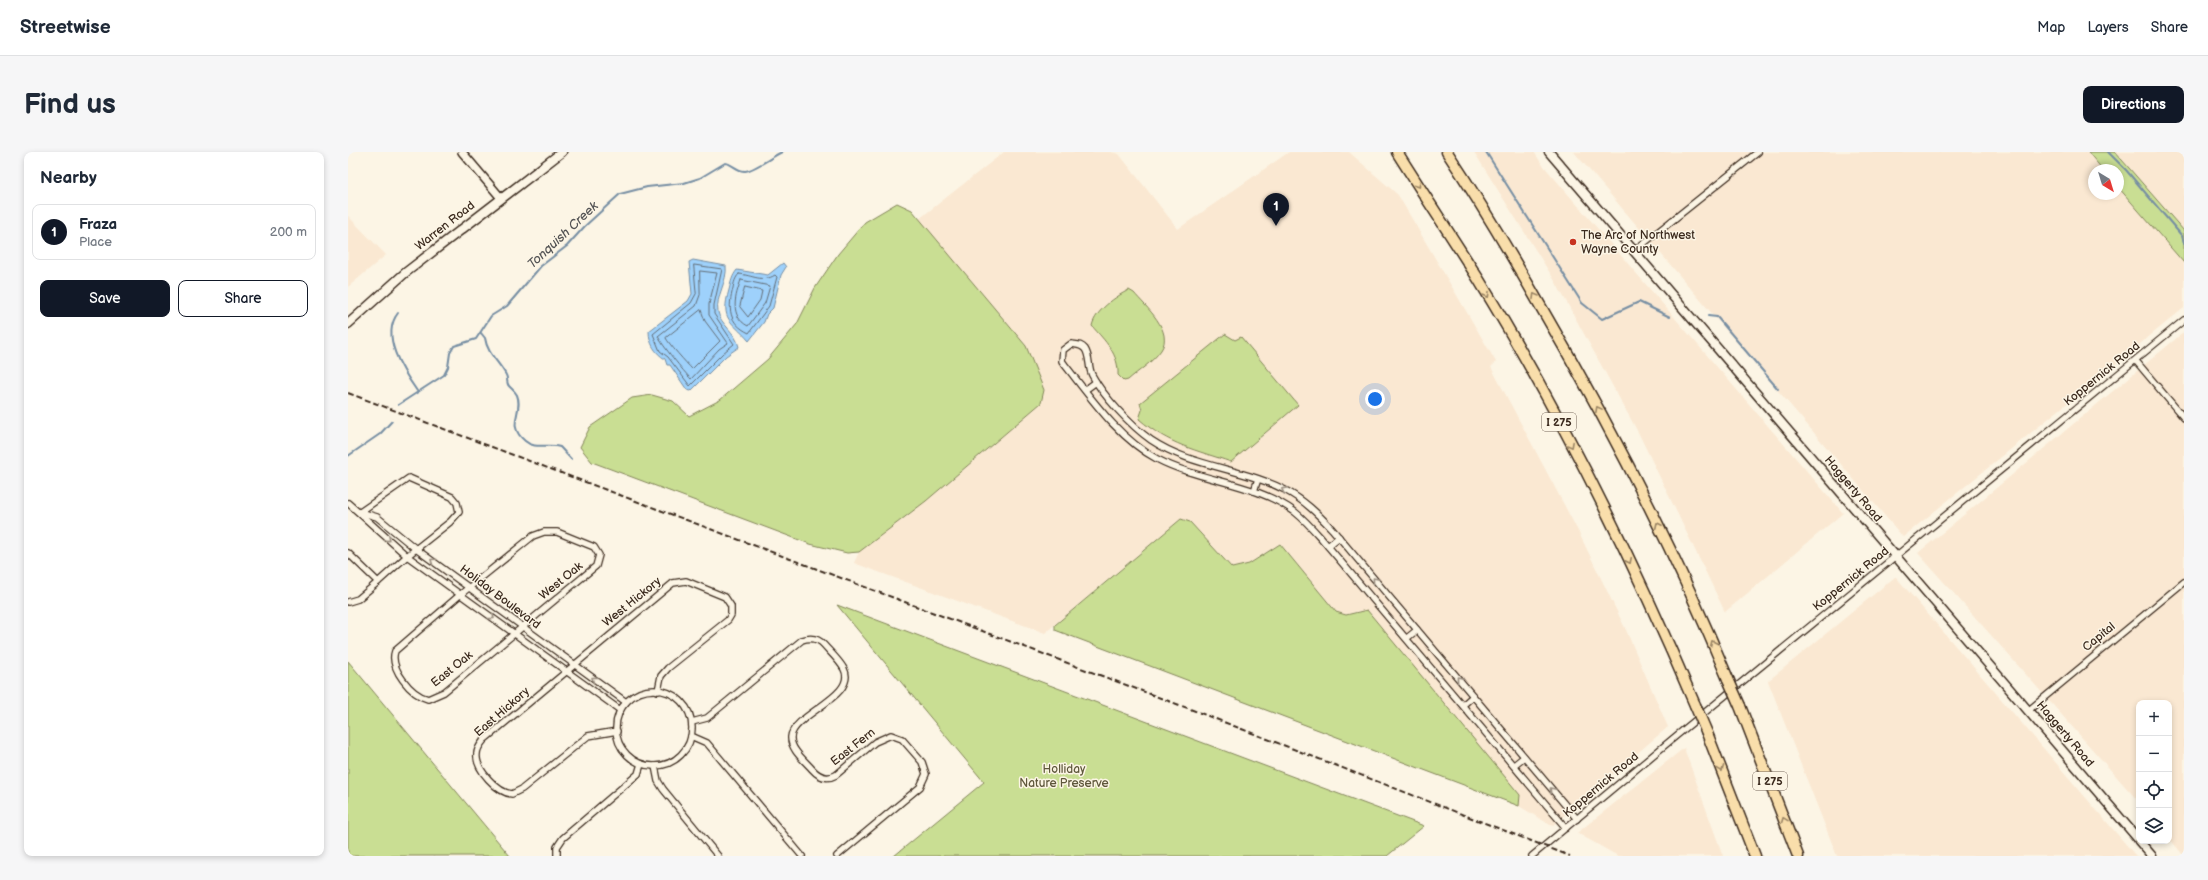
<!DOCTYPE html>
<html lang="en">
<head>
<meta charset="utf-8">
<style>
	:root { --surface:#fff; --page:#f6f6f7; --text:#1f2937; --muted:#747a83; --line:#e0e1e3; --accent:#111827 }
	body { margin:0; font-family:"Balsamiq Sans",sans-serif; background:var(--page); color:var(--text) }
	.controls { position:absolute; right:12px; bottom:12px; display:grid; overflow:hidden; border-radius:8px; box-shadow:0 2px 6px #0003 }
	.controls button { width:36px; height:36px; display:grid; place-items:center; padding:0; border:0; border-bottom:1px solid var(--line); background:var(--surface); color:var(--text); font:20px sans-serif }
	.compass { position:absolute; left:1740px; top:12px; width:36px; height:36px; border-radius:50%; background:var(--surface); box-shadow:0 2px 6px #0003; rotate:142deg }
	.you { position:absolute; left:1027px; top:247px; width:14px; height:14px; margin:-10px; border:3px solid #fff; border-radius:50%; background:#1a73e8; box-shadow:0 0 0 6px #1a73e833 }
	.badge { display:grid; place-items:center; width:26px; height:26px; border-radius:50%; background:var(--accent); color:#fff; font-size:13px; font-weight:700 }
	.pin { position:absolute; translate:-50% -33px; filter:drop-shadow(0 1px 2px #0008) }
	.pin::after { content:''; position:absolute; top:21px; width:14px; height:12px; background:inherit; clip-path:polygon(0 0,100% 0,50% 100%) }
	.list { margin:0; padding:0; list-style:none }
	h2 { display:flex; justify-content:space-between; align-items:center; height:52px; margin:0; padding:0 16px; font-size:17px }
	h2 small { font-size:13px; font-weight:400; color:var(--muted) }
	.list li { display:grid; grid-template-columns:26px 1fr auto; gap:12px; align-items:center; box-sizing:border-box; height:56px; margin:0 8px 8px; padding:0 8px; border:1px solid var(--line); border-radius:8px }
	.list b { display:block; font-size:15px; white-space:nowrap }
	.list p { margin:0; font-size:13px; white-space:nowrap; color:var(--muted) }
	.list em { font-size:13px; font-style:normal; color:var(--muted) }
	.actions { display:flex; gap:8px; padding:12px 16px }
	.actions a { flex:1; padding:9px 0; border:1px solid var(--accent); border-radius:8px; text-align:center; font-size:14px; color:var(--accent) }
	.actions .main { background:var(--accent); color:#fff }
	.icon { flex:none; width:22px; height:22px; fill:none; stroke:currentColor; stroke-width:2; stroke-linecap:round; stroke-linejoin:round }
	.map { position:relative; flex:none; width:1836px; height:704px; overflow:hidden; border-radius:8px }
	header { display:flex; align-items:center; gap:24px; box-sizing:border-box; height:56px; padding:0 20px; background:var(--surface); border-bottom:1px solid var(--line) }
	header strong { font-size:19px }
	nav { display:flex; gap:22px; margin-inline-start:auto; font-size:14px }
	.intro { display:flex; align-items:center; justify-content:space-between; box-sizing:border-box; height:96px; padding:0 24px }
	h1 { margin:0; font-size:28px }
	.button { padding:10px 18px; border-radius:8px; background:var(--accent); color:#fff; font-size:14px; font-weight:700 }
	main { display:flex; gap:24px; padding:0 24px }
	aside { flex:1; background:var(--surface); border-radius:8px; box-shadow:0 2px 6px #0003 }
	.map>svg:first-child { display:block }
</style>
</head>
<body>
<header>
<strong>Streetwise</strong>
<nav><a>Map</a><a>Layers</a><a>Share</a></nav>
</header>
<div class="intro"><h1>Find us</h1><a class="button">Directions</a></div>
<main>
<aside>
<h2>Nearby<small></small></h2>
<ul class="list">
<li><span class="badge">1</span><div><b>Fraza</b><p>Place</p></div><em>200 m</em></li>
</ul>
<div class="actions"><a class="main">Save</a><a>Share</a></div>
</aside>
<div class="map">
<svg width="1836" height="704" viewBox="0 0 1836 704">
	<rect width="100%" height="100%" fill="#fcf5e5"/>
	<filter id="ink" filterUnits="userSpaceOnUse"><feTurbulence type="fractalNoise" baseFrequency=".025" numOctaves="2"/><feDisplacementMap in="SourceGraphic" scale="8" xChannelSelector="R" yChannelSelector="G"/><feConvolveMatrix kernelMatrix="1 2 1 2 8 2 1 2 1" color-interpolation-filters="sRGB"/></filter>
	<g filter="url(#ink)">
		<g fill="#fae8d2">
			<path d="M656 0H763L771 2 830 77 941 0H1001L1050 43 1148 210 1143 215 1230 379 1278 478 1320 575 1204 674 1171 654 1172 643 1012 459 998 463 988 460 932 392 901 412 884 416 842 370 833 367 697 481 506 411 511 400 578 349 693 251 696 239 678 194 571 67Z"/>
			<path d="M1126 0H1186L1194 12 1495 361 1377 460 1291 282 1207 129Z"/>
			<path d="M1226 0H1740L1755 18H1746V42H1770V35L1836 111V156L1555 385Z"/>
			<path d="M1767 0H1836V79Z"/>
			<path d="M0 64 38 103 0 135Z"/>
			<path d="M1836 180V704L1821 686V551H1791V650L1570 401Z"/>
			<path d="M1547 425H1548L1788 704H1489L1420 529Z"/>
			<path d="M1336 596 1375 704H1270L1229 681Z"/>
		</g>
		<g fill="#c9de93" stroke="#828458">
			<path d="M1740 0H1767L1836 79V111L1770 35V18H1755Z"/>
			<path d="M549 51 564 58 678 194 696 238 693 251 578 349 511 400 499 401 462 392 244 310 232 295 242 275 284 246 304 243 325 249 341 264 372 248 420 207 449 172 467 136 490 102 517 70Z"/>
			<path d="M781 138 786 141C798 155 826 179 813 198 805 210 790 219 780 228L776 229 770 223C771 202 757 189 744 174 747 159 768 144 781 138Z"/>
			<path d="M877 182 887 188 893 185 950 253 883 310C848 298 821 293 791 267L794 258 792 251Z"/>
			<path d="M833 367 842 370 884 416 901 412 932 392 988 460 998 463 1019 458 1172 643 1171 654 707 478V473Z"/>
			<path d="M489 453 1076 674 1039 704H546L636 630Z"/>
			<path d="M0 509 162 704H0Z"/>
		</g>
		<g fill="#9ed1fb" stroke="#768ea3">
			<path d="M345 108 378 114C380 129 367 145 370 160 372 172 388 180 391 195L378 204 343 239 339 238 322 213H319L317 207C307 201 301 191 301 179L340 149 344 142 341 110Z"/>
			<path d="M435 111 438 115 433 123 425 156 419 162 416 170 401 189C383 168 372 169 381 138 383 130 384 124 389 118L420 123Z"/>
		</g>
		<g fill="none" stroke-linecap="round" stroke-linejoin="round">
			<g stroke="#636d76" stroke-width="1">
				<path d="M346 113 374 117 366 153V162L386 192 375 201 342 234 320 205 312 199 305 182 343 151 348 142Z"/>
				<path d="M352 119 369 121 361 152V163L380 191 371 197 343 227C336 220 313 192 310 184L348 154 352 143Z"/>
				<path d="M391 122C404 123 415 131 427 123L429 125 421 154 401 181C380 171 380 156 385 136 386 131 387 126 391 122Z"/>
				<path d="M393 128 422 134 417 151 400 174C381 164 387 144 393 128Z"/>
				<path d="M397 135 414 139 412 148 400 165 392 155Z"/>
				<path d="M353 158 357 169 372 189 344 217C339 212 320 191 318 186Z"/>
			</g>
			<g stroke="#768ea3" stroke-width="2">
				<path d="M1138 0 1234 151 1254 167 1291 150 1322 165"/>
				<path d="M1760 0 1778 18 1834 84 1836 91"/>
				<path d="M50 161C32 184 55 219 69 239"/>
				<path d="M1360 164 1369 165 1430 237"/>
				<path d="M133 181 137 186C139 201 151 210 158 223 160 226 158 231 161 234 164 237 167 239 169 243 176 260 157 272 177 289 187 298 200 291 212 295L223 307"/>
				<path d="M50 253 96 223 100 215 102 201 106 194 128 187 143 164 159 154 193 114 219 94 237 74 272 42 299 35 336 31 352 26 377 11C384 11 388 19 397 19 405 19 425 4 434 0"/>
				<path d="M0 304 32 282 44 269"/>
			</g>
			<defs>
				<g id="minor">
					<path d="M1286 99 1410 0"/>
					<path d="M1788 209 1836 266"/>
					<path d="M737 238 748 230"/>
					<path d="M906 339 910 327"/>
					<path d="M0 351 59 404 272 558"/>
					<path d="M12 360 29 365 68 397 278 550"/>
					<path d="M12 360 61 326 104 345 109 351 111 360 102 370 59 404 30 430"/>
					<path d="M196 380H209L246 395 251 403 248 414 96 540 80 547C63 543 41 516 47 499L113 442 185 384Z"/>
					<path d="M980 394 991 385"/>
					<path d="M0 401 30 430 10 447 0 450"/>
					<path d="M1059 486 1069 478"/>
					<circle cx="306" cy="576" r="38"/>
					<path d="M1115 553 1125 544"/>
					<path d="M1681 558 1836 430"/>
					<path d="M344 570 359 566 454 488C463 485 470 486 476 493 482 500 491 508 496 517 510 544 445 562 443 585 442 597 457 609 464 617 471 625 479 628 488 623L527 590 543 583 554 587 574 610 578 622 572 635 489 704"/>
					<path d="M269 579 240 584 174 637 164 642C150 641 127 617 129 602 129 596 133 592 136 588L325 431 338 429 377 445 383 454V463L380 468 320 516 313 524 310 539"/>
					<path d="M343 584 359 591 454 704"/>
					<path d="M1166 613 1176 605"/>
					<path d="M307 614 310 629 315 637 370 704"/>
					<path d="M1218 676 973 386C965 377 957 368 947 360 907 330 853 330 809 307 771 287 743 246 717 213L714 209 715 198 723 192C729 193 733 192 737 197 742 204 740 215 744 223 755 244 783 274 803 288 843 315 895 316 937 338 956 348 970 362 984 377L1229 667"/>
					<path d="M209 704V695L215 686 290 622 293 612"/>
					<path d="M1184 704 1328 584 1836 168"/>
				</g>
				<path id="tertiary" d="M114 0 153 46"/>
				<g id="secondary">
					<path d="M1201 0 1791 688"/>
					<path d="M0 172 57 121 214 0"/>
					<path d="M1791 689 1804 704"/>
				</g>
				<g id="motorway">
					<path d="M1049 0C1076 43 1104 85 1131 128 1214 263 1285 408 1347 553"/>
					<path d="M1099 0C1132 50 1163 102 1193 155 1263 275 1327 399 1380 527"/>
					<path d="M1392 554 1450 704"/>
					<path d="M1359 581 1407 704"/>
				</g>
			</defs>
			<use href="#minor" stroke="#3b2a1e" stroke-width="8"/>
			<use href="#tertiary" stroke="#3b2a1e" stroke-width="10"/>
			<use href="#secondary" stroke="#3b2a1e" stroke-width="11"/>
			<use href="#motorway" stroke="#3b2a1e" stroke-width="13"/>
			<use href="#minor" stroke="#fcf5e5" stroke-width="5.5"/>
			<use href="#tertiary" stroke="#fcf5e5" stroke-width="7"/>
			<use href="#secondary" stroke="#fcf5e5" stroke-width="8"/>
			<use href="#motorway" stroke="#f9deab" stroke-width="10"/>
			<path stroke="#3b2a1e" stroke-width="2" stroke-dasharray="6 3" stroke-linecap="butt" d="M0 241 842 557 1222 704"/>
			<defs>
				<g id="motorway-bridge">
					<path d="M1380 527 1392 554"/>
					<path d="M1347 553 1359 581"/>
				</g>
			</defs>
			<use href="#motorway-bridge" stroke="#3b2a1e" stroke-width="13" stroke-linecap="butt"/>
			<use href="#motorway-bridge" stroke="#f9deab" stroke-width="10"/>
		</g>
		<defs><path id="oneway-chevron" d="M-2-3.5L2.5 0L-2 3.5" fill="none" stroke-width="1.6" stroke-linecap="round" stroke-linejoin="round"/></defs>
		<g stroke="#9a8464">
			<use href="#oneway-chevron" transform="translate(1070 33) rotate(57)"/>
			<use href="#oneway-chevron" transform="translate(1139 143) rotate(60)"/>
			<use href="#oneway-chevron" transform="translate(1187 144) rotate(-120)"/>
			<use href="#oneway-chevron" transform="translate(1250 257) rotate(-118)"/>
			<use href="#oneway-chevron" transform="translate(1223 293) rotate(62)"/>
			<use href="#oneway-chevron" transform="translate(1310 373) rotate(-115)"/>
			<use href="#oneway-chevron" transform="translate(1281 409) rotate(64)"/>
			<use href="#oneway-chevron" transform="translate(1365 491) rotate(-115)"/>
			<use href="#oneway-chevron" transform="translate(1373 617) rotate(69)"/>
			<use href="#oneway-chevron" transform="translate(1436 668) rotate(-111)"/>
		</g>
		<g stroke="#9c9082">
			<use href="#oneway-chevron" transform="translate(936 338) rotate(-153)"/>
			<use href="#oneway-chevron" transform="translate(40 387) rotate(41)"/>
			<use href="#oneway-chevron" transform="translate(85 409) rotate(-145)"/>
			<use href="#oneway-chevron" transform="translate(1027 428) rotate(-130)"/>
			<use href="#oneway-chevron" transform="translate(144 465) rotate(37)"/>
			<use href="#oneway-chevron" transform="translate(246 527) rotate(-144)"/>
			<use href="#oneway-chevron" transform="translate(1111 527) rotate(-130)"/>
			<use href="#oneway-chevron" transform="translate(1204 638) rotate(-130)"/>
		</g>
	</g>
	<circle fill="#c8321e" stroke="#fcf5e5" stroke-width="1.5" cx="1225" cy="90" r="4"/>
	<g text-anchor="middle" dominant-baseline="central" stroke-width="3" stroke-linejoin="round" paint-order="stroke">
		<g fill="#fcf5e5" stroke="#75675a" stroke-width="1">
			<rect x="1194" y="261" width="34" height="18" rx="3"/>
			<rect x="1405" y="620" width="34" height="18" rx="3"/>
		</g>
		<g font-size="11" font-weight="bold" fill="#3b2a1e">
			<text x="1211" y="270">I 275</text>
			<text x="1422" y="629">I 275</text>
		</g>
		<g font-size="12" fill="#3b2a1e" stroke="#fcf5e5">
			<text transform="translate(97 74) rotate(-38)">Warren Road</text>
			<text transform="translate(1754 222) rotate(-39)">Koppernick Road</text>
			<text transform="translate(1505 337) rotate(50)">Haggerty Road</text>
			<text transform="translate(1503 427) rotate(-39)">Koppernick Road</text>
			<text transform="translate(213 429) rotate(-39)">West Oak</text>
			<text transform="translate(152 445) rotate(37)">Holiday Boulevard</text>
			<text transform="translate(284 450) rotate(-39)">West Hickory</text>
			<text transform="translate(1751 485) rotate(-39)">Capital</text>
			<text transform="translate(104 517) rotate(-39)">East Oak</text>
			<text transform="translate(154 560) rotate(-41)">East Hickory</text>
			<text transform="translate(1717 582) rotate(50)">Haggerty Road</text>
			<text transform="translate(505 595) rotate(-38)">East Fern</text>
			<text transform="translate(1253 633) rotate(-40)">Koppernick Road</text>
		</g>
		<g font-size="12" fill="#3b2a1e" stroke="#fcf5e5" text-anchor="start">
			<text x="1233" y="83">The Arc of Northwest<tspan x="1233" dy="14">Wayne County</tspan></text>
		</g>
		<g font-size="12" fill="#5e573b" stroke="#fcf5e5">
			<text x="716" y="617">Holliday<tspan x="716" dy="14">Nature Preserve</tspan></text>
		</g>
		<g font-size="13" font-style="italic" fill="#545455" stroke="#fcf5e5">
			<text transform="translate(215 83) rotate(-43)">Tonquish Creek</text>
		</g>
	</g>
</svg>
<div class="controls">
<button>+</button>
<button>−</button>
<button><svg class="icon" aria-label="locate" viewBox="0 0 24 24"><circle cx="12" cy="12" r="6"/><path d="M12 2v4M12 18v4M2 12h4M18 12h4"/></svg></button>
<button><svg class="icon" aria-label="layers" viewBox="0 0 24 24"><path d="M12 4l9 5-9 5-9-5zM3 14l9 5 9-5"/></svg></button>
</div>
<svg class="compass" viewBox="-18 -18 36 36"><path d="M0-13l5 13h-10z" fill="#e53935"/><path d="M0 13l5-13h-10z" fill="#747a83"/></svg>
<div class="you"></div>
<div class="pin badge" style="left:928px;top:74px">1</div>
</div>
</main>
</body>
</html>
